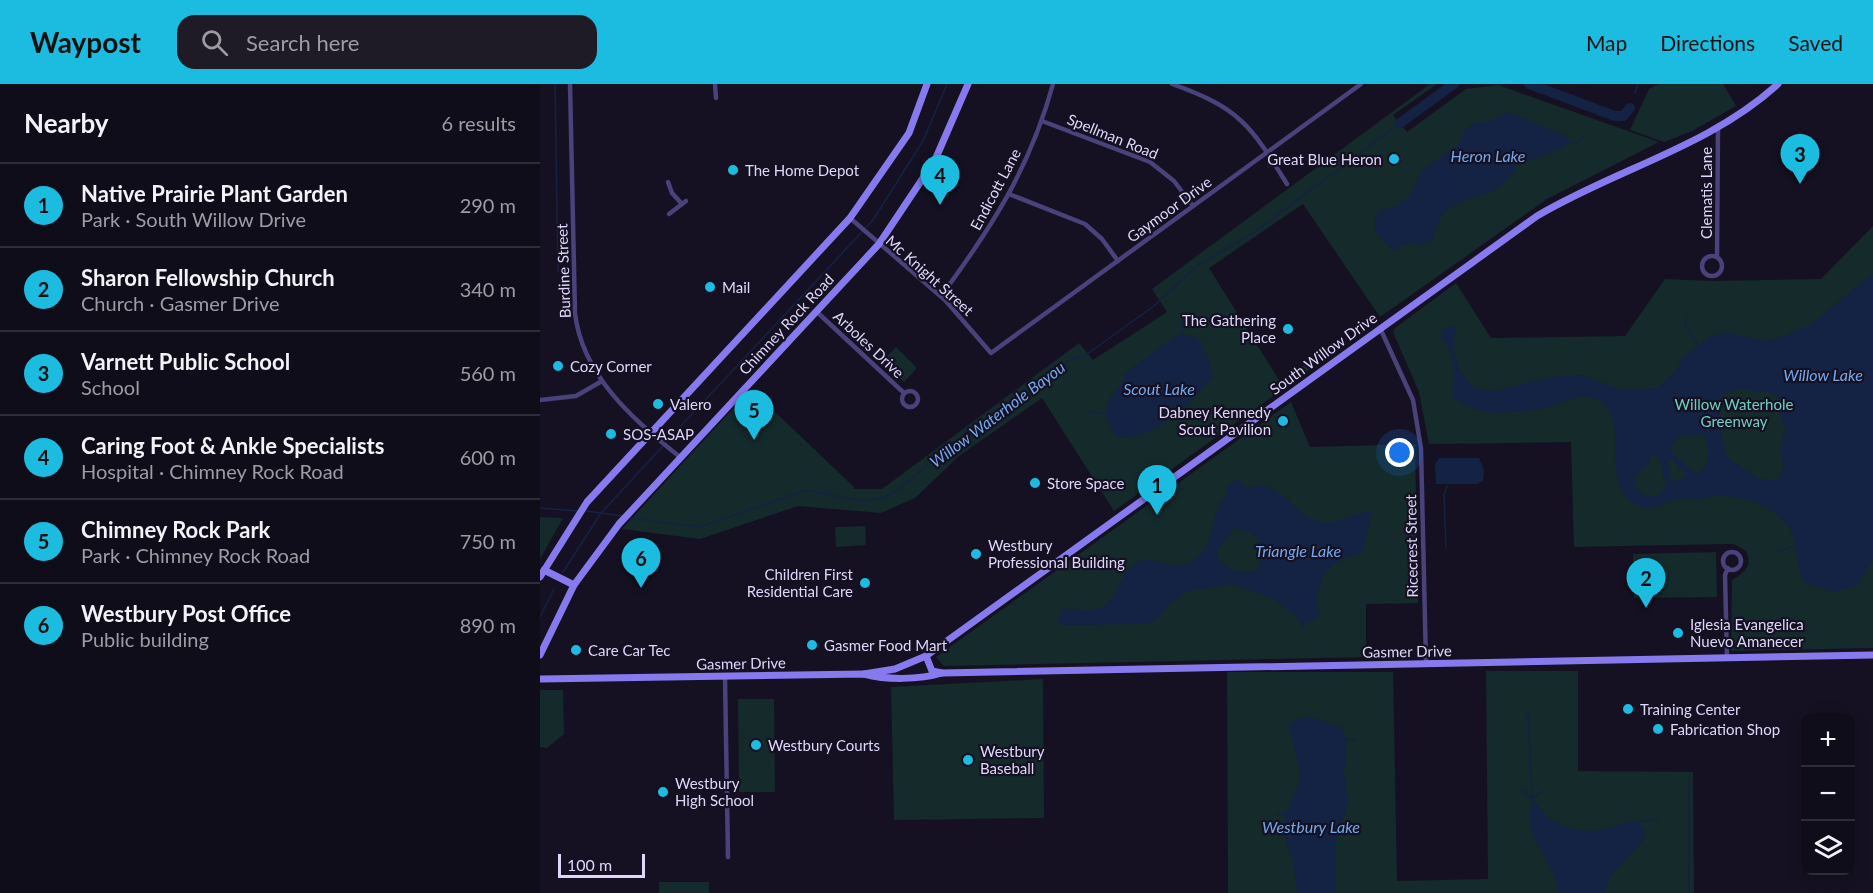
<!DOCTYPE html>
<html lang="en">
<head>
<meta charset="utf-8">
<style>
	:root { --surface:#100d1a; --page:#1e1b27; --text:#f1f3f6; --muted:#9c9ca2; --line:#302d39; --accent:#1cbce1 }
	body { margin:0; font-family:Lato,sans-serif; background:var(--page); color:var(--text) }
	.controls { position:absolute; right:18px; bottom:18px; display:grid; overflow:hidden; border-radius:12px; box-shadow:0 3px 15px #0003 }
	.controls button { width:54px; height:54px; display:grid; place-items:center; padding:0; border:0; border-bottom:2px solid var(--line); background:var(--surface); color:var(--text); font:30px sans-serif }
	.scale { position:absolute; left:18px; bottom:15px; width:87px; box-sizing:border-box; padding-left:6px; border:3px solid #ded7fa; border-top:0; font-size:16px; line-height:21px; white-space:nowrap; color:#ded7fa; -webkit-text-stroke:4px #151122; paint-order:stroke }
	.you { position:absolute; left:860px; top:369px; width:21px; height:21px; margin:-15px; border:4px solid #fff; border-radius:50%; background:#1a73e8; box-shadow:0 0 0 9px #1a73e833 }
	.badge { display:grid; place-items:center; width:39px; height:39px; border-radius:50%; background:var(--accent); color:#111; font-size:20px; font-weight:700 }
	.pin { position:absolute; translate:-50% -50px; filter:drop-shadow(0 2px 3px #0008) }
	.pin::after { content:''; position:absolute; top:32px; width:21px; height:18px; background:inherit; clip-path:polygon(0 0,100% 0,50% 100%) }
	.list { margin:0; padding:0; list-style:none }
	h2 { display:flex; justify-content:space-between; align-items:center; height:78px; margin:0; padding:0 24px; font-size:26px }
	h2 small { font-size:20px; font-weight:400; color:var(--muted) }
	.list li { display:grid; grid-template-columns:39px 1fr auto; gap:18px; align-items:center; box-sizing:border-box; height:84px; padding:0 24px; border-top:2px solid var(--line) }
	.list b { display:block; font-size:22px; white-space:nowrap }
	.list p { margin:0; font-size:20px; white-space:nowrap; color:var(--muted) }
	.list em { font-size:20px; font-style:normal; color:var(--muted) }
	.icon { flex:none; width:33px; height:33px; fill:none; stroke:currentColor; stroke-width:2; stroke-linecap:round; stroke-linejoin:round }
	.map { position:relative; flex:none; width:1333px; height:809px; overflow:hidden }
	header { display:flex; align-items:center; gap:36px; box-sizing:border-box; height:84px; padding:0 30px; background:var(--accent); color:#111 }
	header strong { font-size:28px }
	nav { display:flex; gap:33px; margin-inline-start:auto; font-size:21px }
	.search { width:420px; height:54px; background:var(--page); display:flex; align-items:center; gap:15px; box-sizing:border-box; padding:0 21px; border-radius:18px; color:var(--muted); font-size:22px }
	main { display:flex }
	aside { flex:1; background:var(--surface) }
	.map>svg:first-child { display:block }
</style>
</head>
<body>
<header>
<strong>Waypost</strong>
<div class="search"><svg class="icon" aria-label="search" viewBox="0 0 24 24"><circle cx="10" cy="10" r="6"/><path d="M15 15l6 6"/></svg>Search here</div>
<nav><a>Map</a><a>Directions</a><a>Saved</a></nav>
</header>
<main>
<aside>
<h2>Nearby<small>6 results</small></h2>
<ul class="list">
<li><span class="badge">1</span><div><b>Native Prairie Plant Garden</b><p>Park · South Willow Drive</p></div><em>290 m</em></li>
<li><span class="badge">2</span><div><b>Sharon Fellowship Church</b><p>Church · Gasmer Drive</p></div><em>340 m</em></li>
<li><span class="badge">3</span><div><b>Varnett Public School</b><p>School</p></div><em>560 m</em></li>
<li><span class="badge">4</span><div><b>Caring Foot &amp; Ankle Specialists</b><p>Hospital · Chimney Rock Road</p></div><em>600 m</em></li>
<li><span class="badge">5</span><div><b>Chimney Rock Park</b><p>Park · Chimney Rock Road</p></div><em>750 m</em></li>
<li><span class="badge">6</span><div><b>Westbury Post Office</b><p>Public building</p></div><em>890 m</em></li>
</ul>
</aside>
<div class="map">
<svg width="1333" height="809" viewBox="0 0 1333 809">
	<rect width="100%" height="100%" fill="#151122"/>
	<g fill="#152a2b">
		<path d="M890 0H897L853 31 867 48 926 5 958 1 1119 58 1007 115 840 233 763 120 669 184 744 304 574 427 502 314 419 372 375 414 341 429 258 422 160 455 82 445 211 305 315 404 313 405H342L539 259 553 276 627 228 612 205Z"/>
		<path d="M1119 0H1183L1196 22 1152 47 1124 58 1090 46 1109 5Z"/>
		<path d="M1333 142V564L1191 567 1192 496C1204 488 1213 483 1206 467L1194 460H1185L1034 463 1031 358 889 360 879 308 853 248 855 244 916 199 951 254 1085 252 1125 195 1171 197 1281 195Z"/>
		<path d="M356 263 377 284 364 298 342 277Z"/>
		<path d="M782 263 789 272 755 296 750 287 753 289 764 281 762 276 766 279 783 268Z"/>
		<path d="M751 318 770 363 875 360 878 519 826 520V573L404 582 396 573Z"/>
		<path d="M0 433 23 434 0 475Z"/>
		<path d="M325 442 326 461 296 463 295 443Z"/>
		<path d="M1176 468 1177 513 1094 514 1093 470Z"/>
		<path d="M946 587H1038V687L1153 688 1154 809H688L687 588H853L857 797 948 795Z"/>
		<path d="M503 595 504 734 354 736 351 603Z"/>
		<path d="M0 606H23L24 650 7 664 0 663Z"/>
		<path d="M198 615H234L235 708H199Z"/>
		<rect x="119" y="798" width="50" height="11"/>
	</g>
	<g fill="#142243" fill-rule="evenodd">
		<path d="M968 28 1029 53 1024 63 977 81C961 121 916 105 899 137 896 142 895 150 893 155L877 162 872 158 854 166C840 155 827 145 839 127L858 122 869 113 882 86 917 62 925 46 933 39 950 37Z"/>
		<path d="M1333 189V475L1317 502 1293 508 1264 498C1254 481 1260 459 1248 442 1234 422 1202 411 1179 412 1172 412 1164 415 1157 415 1151 415 1145 414 1139 415 1119 419 1109 433 1088 415 1063 393 1090 331 1057 315 1038 307 1022 320 1004 324 986 328 960 330 941 327 931 325 921 317 912 313 913 295 916 266 901 254L902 246 913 242 916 247C907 268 920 289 934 304L955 307 1011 293 1041 291 1082 306 1117 304 1135 288 1142 274 1169 253 1186 249 1226 257 1245 252 1270 241ZM1197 305 1228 308 1240 315 1242 321 1239 328 1246 346C1238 365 1240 366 1244 385L1237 397 1217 394 1188 374 1181 350V332L1177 323 1182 310ZM1160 350 1165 351C1168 369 1173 381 1156 390L1132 369 1131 361 1138 353ZM1111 372H1117C1125 381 1120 392 1127 400L1119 411 1107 412 1098 407 1094 394 1108 380ZM1128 376H1132L1145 389V393L1133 398 1130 393Z"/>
		<path d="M641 249 658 255 670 278 672 293C651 322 615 355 577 354 559 324 564 321 586 294L583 290Z"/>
		<path d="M899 374H939L944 386 943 397 937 400H896L895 380Z"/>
		<path d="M698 395 705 404C710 404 718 401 723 402 746 405 756 432 778 437 797 442 814 429 832 426L823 467C817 471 812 471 805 474 781 483 775 507 779 530L774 537H766L763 544 755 531 730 513 692 500 646 508 632 518 617 535 605 540 522 541 518 537 521 526C534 524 550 529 562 523 581 514 578 486 599 478 617 469 636 495 659 472 677 455 669 426 688 410L685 404ZM694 444C720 446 727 464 717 486 702 491 678 485 677 467Z"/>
		<path d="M761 633 773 634 800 643 807 655 804 687 808 722 796 755V809H757L754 781 742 746 745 731 759 698V681L748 642Z"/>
		<path d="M995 719C1001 724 1005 732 1012 736 1028 746 1048 749 1066 745 1078 742 1085 736 1097 737L1106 749C1099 771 1071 779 1065 809H1018C1017 776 982 757 991 721Z"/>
	</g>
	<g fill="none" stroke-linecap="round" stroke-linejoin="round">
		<g stroke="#142243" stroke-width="1.5">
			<path d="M15 0 18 188"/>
			<path d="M1095 9 1098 0"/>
			<path d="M1058 31 1059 26"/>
			<path d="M1025 58 1037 60 1043 53"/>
			<path d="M1146 231 1145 240 1159 263"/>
			<path d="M642 233 643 250"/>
			<path d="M662 263 666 256"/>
			<path d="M551 328 565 329"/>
			<path d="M126 358 333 136 383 57 407 0"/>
			<path d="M0 424 38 427"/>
			<path d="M46 427 83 432"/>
			<path d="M90 434 160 443 266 406 322 417 342 414 358 406 421 353 492 307 531 275 546 271 615 221 657 182 713 149 860 39"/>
			<path d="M906 464 904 411 907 402"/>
			<path d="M1238 467 1254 462"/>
			<path d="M23 488 61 429 123 362"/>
			<path d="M0 533 14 505"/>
			<path d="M988 624 992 714"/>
			<path d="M805 655 816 656"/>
			<path d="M1149 694V809"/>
			<path d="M981 706 992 715"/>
			<path d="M994 722 992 715 1004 706"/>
			<path d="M737 730 745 731"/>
			<path d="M1099 738 1119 735"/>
		</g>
		<g stroke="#142243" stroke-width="10">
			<path d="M989 0 1075 32H1083L1090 24"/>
			<path d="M860 39 914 0"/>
		</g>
		<g stroke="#49427b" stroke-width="4.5">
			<path d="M30 0 35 229C42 291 93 336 140 373"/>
			<path d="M175 0 176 14"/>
			<path d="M632 0C699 24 710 40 747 100"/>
			<path d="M502 37 610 78 634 97 653 122"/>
			<path d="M128 98 132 109 142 120"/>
			<path d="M469 110 545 140 562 155 578 177"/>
			<path d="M129 130 146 117"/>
			<path d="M310 134 405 216 451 269 821 0"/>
			<circle cx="1172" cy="182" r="10"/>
			<path d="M1177 173 1178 45"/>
			<path d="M401 212C452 143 490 84 513 0"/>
			<path d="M277 228 364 309"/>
			<path d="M840 244 873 316 881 364 886 580"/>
			<circle cx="370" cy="315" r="8"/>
			<path d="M0 316 36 312 62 297"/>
			<circle cx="1192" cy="477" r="9"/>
			<path d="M1187 574 1185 491 1188 484"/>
			<path d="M185 593 188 773"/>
		</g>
		<g stroke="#877aee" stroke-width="7">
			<path d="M4 486 34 501"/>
			<path d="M0 493 47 418 310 134 369 49 387 0"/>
			<path d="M0 571 34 501 79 440 339 160 395 76 428 0"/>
			<path d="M386 572 392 587 402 589 1333 571"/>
			<path d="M324 590 355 585 386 572 997 132C1076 85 1169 63 1238 0"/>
			<path d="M0 595 324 590C346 596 379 596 402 589"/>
		</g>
	</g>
	<g fill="#1cbce1" stroke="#151122" stroke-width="2">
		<circle cx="854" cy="75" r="6"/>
		<circle cx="193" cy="86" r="6"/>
		<circle cx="170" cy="203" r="6"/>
		<circle cx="748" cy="245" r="6"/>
		<circle cx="18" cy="282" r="6"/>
		<circle cx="118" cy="320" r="6"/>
		<circle cx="743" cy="337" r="6"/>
		<circle cx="71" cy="350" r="6"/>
		<circle cx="495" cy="399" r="6"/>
		<circle cx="436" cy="470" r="6"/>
		<circle cx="325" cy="499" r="6"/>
		<circle cx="1138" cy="549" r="6"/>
		<circle cx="272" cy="561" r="6"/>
		<circle cx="36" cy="566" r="6"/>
		<circle cx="1088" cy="625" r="6"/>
		<circle cx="1118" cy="645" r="6"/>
		<circle cx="216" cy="661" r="6"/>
		<circle cx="428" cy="676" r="6"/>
		<circle cx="123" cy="708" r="6"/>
	</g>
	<g text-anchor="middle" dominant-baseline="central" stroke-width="4.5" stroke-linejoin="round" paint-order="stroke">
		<g font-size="15" fill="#ded7fa" stroke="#151122">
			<text transform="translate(573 52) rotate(22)">Spellman Road</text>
			<text transform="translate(455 105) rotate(-62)">Endicott Lane</text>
			<text transform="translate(1166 109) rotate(-90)">Clematis Lane</text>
			<text transform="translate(629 125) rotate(-36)">Gaymoor Drive</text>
			<text transform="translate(23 187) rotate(-92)">Burdine Street</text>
			<text transform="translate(390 191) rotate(42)">Mc Knight Street</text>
			<text transform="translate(246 240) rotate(-47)">Chimney Rock Road</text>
			<text transform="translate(329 260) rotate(43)">Arboles Drive</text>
			<text transform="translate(783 269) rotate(-36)">South Willow Drive</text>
			<text transform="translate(871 462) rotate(-91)">Ricecrest Street</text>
			<text transform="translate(867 567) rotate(-1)">Gasmer Drive</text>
			<text transform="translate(201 579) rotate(-1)">Gasmer Drive</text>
		</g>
		<g font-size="15" fill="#ded7fa" stroke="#151122" text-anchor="start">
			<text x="842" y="75" text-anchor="end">Great Blue Heron</text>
			<text x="205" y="86">The Home Depot</text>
			<text x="182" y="203">Mail</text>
			<text x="736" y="236" text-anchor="end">The Gathering<tspan x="736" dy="17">Place</tspan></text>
			<text x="30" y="282">Cozy Corner</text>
			<text x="130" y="320">Valero</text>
			<text x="731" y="328" text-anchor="end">Dabney Kennedy<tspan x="731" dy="17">Scout Pavilion</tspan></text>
			<text x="83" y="350">SOS-ASAP</text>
			<text x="507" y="399">Store Space</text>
			<text x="448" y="461">Westbury<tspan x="448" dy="17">Professional Building</tspan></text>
			<text x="313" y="490" text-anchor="end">Children First<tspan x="313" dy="17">Residential Care</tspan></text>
			<text x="1150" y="540">Iglesia Evangelica<tspan x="1150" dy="17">Nuevo Amanecer</tspan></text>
			<text x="284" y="561">Gasmer Food Mart</text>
			<text x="48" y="566">Care Car Tec</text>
			<text x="1100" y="625">Training Center</text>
			<text x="1130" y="645">Fabrication Shop</text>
			<text x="228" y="661">Westbury Courts</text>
			<text x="440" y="667">Westbury<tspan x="440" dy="17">Baseball</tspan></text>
			<text x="135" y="699">Westbury<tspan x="135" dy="17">High School</tspan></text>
		</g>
		<g font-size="15" fill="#6cd1c1" stroke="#151122">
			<text x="1194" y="320">Willow Waterhole<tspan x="1194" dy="17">Greenway</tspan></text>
		</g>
		<g font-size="16" font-style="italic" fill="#72a9ed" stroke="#151122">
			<text x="948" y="71">Heron Lake</text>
			<text x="1283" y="290">Willow Lake</text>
			<text x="619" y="304">Scout Lake</text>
			<text transform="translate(457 330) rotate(-37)">Willow Waterhole Bayou</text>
			<text x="758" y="466">Triangle Lake</text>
			<text x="771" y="742">Westbury Lake</text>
		</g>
	</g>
</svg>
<div class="controls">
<button>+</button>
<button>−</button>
<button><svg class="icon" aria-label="layers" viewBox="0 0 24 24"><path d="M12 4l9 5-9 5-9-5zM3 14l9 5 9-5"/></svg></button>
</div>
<div class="scale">100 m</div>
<div class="you"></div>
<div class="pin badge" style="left:617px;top:431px">1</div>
<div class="pin badge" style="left:1106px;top:524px">2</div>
<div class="pin badge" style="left:1260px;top:100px">3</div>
<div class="pin badge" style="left:400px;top:121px">4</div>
<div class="pin badge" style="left:214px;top:356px">5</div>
<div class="pin badge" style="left:101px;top:504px">6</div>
</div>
</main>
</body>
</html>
